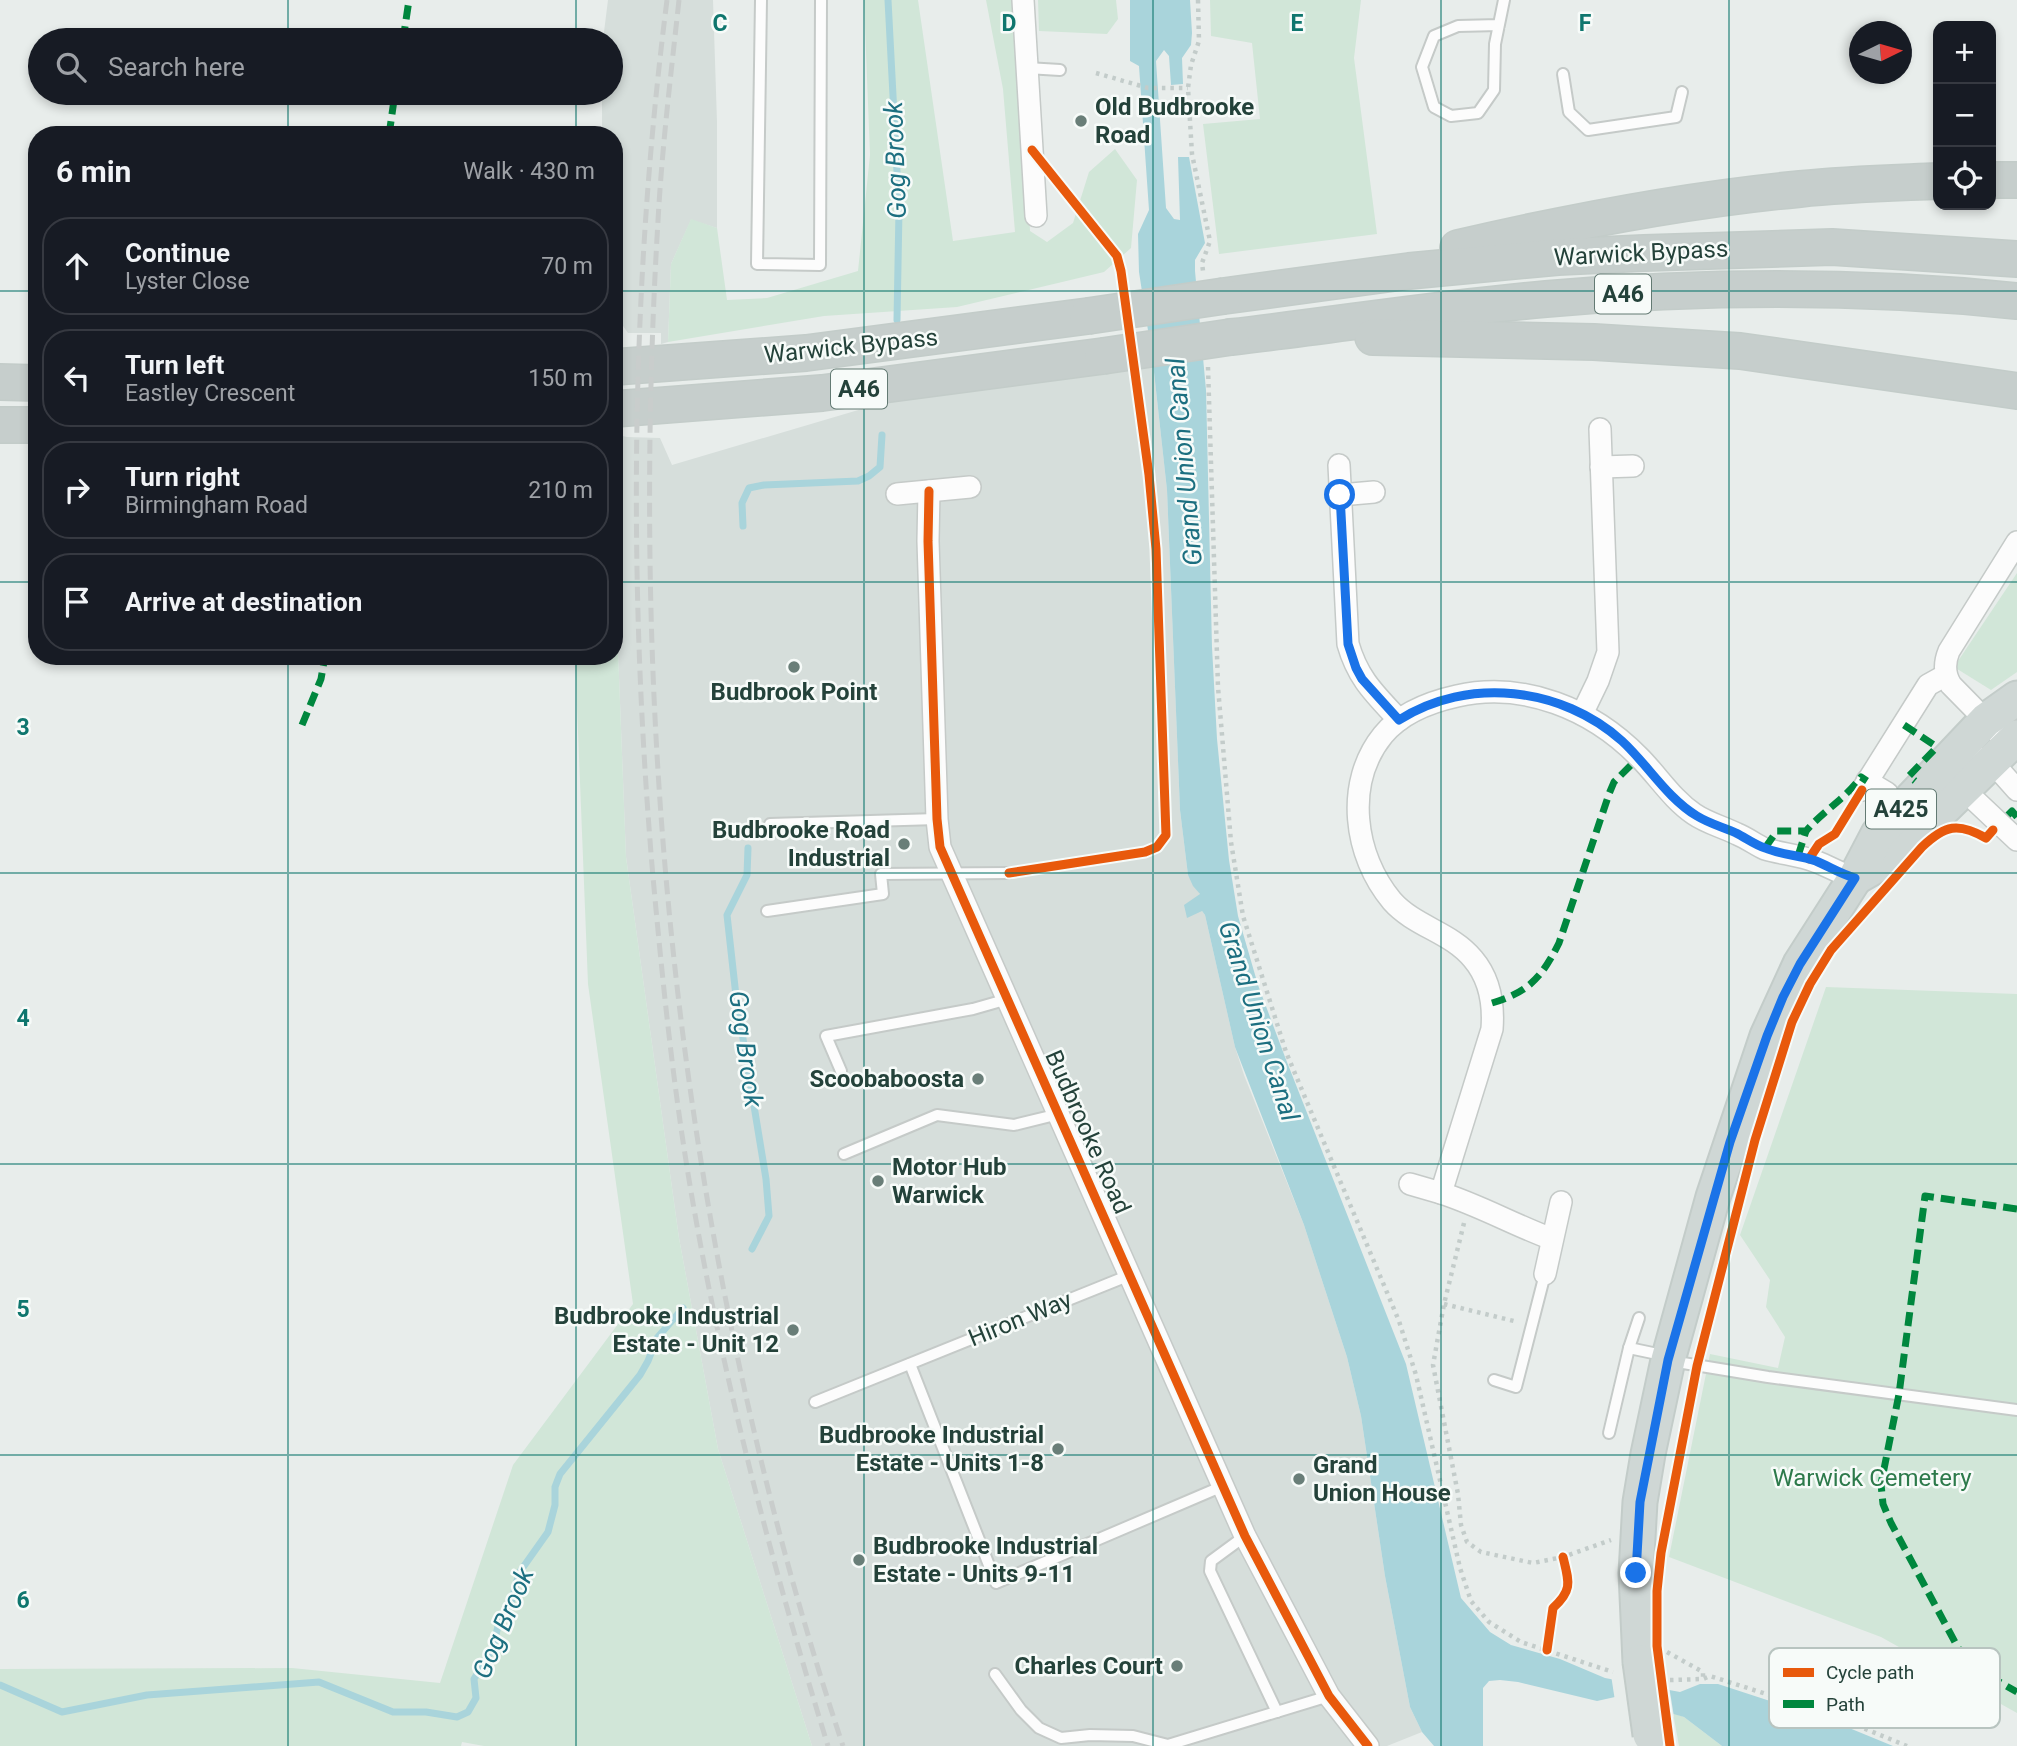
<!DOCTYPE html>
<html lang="en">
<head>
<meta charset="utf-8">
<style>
	:root { --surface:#171b24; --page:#20242c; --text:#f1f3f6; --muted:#9ea1a6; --line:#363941 }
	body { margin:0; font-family:Roboto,sans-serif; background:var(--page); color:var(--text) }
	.controls { position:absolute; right:21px; top:21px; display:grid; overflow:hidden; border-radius:14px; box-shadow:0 4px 10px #0003 }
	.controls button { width:63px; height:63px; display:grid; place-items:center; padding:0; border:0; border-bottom:2px solid var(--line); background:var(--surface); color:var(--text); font:35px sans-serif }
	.compass { position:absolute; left:1849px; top:21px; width:63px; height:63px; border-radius:50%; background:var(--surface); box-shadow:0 4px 10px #0003; rotate:85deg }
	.stop { position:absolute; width:21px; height:21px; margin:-16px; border:5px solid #1a73e8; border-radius:50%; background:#fff }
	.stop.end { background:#1a73e8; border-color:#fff; box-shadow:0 2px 7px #0008 }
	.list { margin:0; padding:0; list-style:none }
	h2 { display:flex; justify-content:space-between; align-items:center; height:91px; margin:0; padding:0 28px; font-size:30px }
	h2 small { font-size:23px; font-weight:400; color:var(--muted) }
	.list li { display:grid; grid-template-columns:46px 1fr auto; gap:21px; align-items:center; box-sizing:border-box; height:98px; margin:0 14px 14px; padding:0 14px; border:2px solid var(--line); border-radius:28px }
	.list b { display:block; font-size:26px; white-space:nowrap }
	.list p { margin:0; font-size:23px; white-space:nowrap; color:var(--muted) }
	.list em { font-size:23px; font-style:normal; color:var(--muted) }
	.icon { flex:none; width:38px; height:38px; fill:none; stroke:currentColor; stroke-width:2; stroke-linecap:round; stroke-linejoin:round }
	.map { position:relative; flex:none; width:2017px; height:1746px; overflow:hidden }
	.search { position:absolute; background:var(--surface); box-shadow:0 4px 10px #0003; left:28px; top:28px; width:595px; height:77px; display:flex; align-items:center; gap:18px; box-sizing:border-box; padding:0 24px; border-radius:38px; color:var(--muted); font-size:26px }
	.panel { position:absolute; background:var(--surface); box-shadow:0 4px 10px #0003; left:28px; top:126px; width:595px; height:539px; border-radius:28px }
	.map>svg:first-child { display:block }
</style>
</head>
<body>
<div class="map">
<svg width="2017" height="1746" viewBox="0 0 2017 1746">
	<rect width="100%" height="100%" fill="#e8edeb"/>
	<g fill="#d6dedb">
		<path d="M608 0H713L717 122V228L691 220 671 264 668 342 661 344V333H628L614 313V135H602V93H611V40H603Z"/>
		<path d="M1153 363 1167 490 1180 810 1188 875 1200 894 1202 911 1205 915 1235 1047 1244 1075 1304 1225 1347 1357 1361 1416 1385 1576 1410 1707 1422 1732 1387 1746H812L718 1449 679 1238 626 857 614 547V434L627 437 660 438 672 465 909 395Z"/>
	</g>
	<g fill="#d1e6d8">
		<path d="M864 0H918L953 241 1015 232 1003 89 986 0H1019L1030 231 1047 242 1073 223 1089 172 1115 149 1137 180 1131 248 1104 272 957 307 824 316 668 342 671 264 691 219 717 228 727 300 767 298 858 271 870 155Z"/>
		<path d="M1038 0H1116L1118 19 1107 34 1039 31Z"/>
		<path d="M1210 0H1361L1354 58 1377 234 1219 254 1203 124 1260 119 1252 43 1211 36Z"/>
		<path d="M614 547 626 857 679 1238 718 1449 812 1746H484L462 1742 461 1746H0V1669L292 1668 440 1683 513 1465 633 1304 588 984 575 656H614Z"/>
		<path d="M2017 573V672L1991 690 1954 667Z"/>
		<path d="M1826 987 2017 994V1713L1881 1637 1669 1557 1710 1354 1778 1368 1785 1337 1766 1307 1770 1280 1740 1235Z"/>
		<path d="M1673 1713 1684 1717 1722 1746H1679Z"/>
	</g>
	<path fill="#a9d4db" d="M1130 0H1190L1192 33 1191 45 1182 58 1183 84 1171 85 1169 56 1164 50 1156 61 1166 208 1174 219 1180 220 1178 157H1189L1205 243 1195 260V271L1206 390 1212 647 1217 739 1229 860 1238 916 1258 985 1285 1057 1406 1364 1461 1598 1490 1632 1511 1645 1560 1659 1605 1678 1680 1692 1700 1684H1718L1837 1723 1893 1746H1722L1684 1717 1615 1697 1597 1701 1518 1682 1500 1680 1489 1681 1483 1688V1746H1434L1422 1732 1410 1707 1385 1576 1361 1416 1347 1357 1304 1225 1235 1047 1205 915 1202 911 1187 918 1184 905 1200 894 1193 886 1188 875 1180 810 1167 490 1153 363 1139 272 1138 234 1149 210 1139 66 1130 61Z"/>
	<path fill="#e8edeb" d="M1611 1675 1669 1686 1674 1717 1615 1701Z"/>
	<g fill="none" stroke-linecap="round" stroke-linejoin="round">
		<g stroke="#a9d4db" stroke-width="7">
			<path d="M888 0 899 210 897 320"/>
			<path d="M743 526 742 503 749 488 764 485 858 481 869 476 880 467 882 435"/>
			<path d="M748 848 747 875 727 915 736 996 766 1179 769 1216 752 1249"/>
			<path d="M0 1685 62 1712 147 1695 319 1682 393 1712H426L457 1717 468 1712 476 1698 474 1679 493 1648 498 1626 511 1603 519 1573 548 1532 555 1505V1487L560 1474 640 1375 648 1361 657 1338 683 1308"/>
		</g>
		<defs>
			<g id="service">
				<path d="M761 0 757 264 820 265 821 0"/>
				<path d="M1499 25 1458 26 1434 36 1422 67 1434 107 1451 116 1478 113 1494 90 1495 44 1504 0"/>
				<path d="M1027 68 1060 70"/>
				<path d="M1563 74 1569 112 1588 130 1676 117 1682 92"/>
				<path d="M770 824 937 819"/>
				<path d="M767 911 883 894 881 874 1009 873"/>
				<path d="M841 1071 826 1036 973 1009 1008 999"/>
				<path d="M844 1154 937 1115 1014 1125 1059 1114"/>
				<path d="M1639 1318 1629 1348 1667 1356"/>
				<path d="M1671 1361 1768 1377 2017 1410"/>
				<path d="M910 1364 996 1583 1223 1486"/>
				<path d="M1494 1380 1516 1387 1545 1274"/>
				<path d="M815 1402 1130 1275"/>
				<path d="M1609 1433 1629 1348"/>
				<path d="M1245 1536 1211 1561 1210 1571 1277 1712"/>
				<path d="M995 1674 1021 1710 1039 1728 1061 1738 1090 1735 1133 1736 1168 1745 1329 1696"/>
			</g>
			<g id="minor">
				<path d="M1023 0 1036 216"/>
				<path d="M1339 465 1348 644C1358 679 1375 694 1399 720"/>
				<path d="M1601 467 1633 466"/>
				<path d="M929 491 928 541 937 819 940 847 1245 1536 1329 1696 1368 1746"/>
				<path d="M897 494 970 487"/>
				<path d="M1340 495 1374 492"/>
				<path d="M1582 714 1598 681 1608 652 1600 429"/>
				<path d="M2009 744 1951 685C1944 674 1944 663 1949 651L2017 542"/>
				<path d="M1979 758 1993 763 2017 790"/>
				<path d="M1963 777 1964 790 2017 840"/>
				<path d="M1867 781 1887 793"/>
				<path d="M1862 790 1928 685 1946 675"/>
				<path d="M1410 1184 1441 1193"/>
				<path d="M1552 1239C1514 1225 1479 1205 1441 1193L1492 1029C1494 1003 1490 979 1473 959 1451 932 1415 927 1392 901 1354 856 1344 783 1383 735 1401 713 1430 702 1457 696 1524 681 1592 709 1639 757 1658 776 1672 799 1694 814 1707 823 1723 827 1737 834 1747 838 1756 845 1765 849 1782 854 1800 855 1817 862 1830 867 1841 874 1855 878"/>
				<path d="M1545 1274 1561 1202"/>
			</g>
			<g id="primary">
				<path d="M1855 878 1897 854 2017 737"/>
				<path d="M1640 1662 1636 1573 1640 1502 1648 1454 1668 1360 1713 1197 1767 1036 1800 964 1855 878 1878 834 1986 720 2017 698"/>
			</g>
			<g id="trunk">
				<path d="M1991 180H2017"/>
				<path d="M1458 248C1570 222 1684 200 1800 189 1846 184 1892 183 1938 181"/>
				<path d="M1224 296 1409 271 1558 257 1644 253 1832 247 2017 259"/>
				<path d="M1231 337C1336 325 1441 308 1546 299 1702 286 1861 285 2017 301"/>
				<path d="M1373 337 1594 342 1740 351 2017 391"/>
				<path d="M614 367 806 353 1088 316"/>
				<path d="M0 382 37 383"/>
				<path d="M614 409 822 393 1103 356"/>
				<path d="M0 425H37"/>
			</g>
		</defs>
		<use href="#service" stroke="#c5cac8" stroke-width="14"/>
		<use href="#minor" stroke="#c5cac8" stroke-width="24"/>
		<use href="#primary" stroke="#c3ccc9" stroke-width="37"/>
		<use href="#trunk" stroke="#c3ccc9" stroke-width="38"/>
		<g stroke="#c3ccca" stroke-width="4.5" stroke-dasharray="3.5 5" stroke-linecap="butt">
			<path d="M1198 0 1199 41 1191 65 1188 88 1192 154 1210 241 1202 263 1203 271"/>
			<path d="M1096 73 1148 88H1188"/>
			<path d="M1208 367 1218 687 1231 842 1243 916 1286 1052 1399 1321 1416 1375 1460 1568 1471 1601 1489 1622 1521 1642 1613 1672"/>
			<path d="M1464 1223 1444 1304 1433 1365 1458 1494 1461 1525 1467 1542 1481 1552 1533 1563 1563 1557 1611 1540"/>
			<path d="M1444 1304 1518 1322"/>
			<path d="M1667 1652 1703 1672V1679"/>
			<path d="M1670 1680 1703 1679 1710 1676 1829 1714 1907 1746"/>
		</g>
		<use href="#service" stroke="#fcfcfc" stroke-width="10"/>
		<use href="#minor" stroke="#fcfcfc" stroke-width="21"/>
		<use href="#primary" stroke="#cfd7d5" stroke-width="33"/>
		<use href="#trunk" stroke="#c6cecc" stroke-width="35"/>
		<g stroke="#c9cdcc" stroke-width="5" stroke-dasharray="14 7" stroke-linecap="butt">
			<path d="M667 0C630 290 628 586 653 877 663 986 674 1095 693 1203 725 1387 773 1568 828 1746"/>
			<path d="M679 0C671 74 662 147 658 221 627 735 680 1256 843 1746"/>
		</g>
		<defs>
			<path id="primary-bridge" d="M1640 1662 1650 1735"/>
			<g id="trunk-bridge">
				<path d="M1088 316 1224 296"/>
				<path d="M1103 356 1231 337"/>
			</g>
		</defs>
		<use href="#primary-bridge" stroke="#c3ccc9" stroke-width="37" stroke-linecap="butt"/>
		<use href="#trunk-bridge" stroke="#c3ccc9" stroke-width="38" stroke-linecap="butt"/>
		<use href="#primary-bridge" stroke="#cfd7d5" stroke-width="33"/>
		<use href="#trunk-bridge" stroke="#c6cecc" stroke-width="35"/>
		<g stroke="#00873e" stroke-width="7" stroke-dasharray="14 7" stroke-linecap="butt">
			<path d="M403 40 409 0"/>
			<path d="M389 135 395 93"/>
			<path d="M302 725 321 679 325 656"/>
			<path d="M1904 725 1934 745 1935 749 1909 776 1915 781"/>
			<path d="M2008 815 2012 811 2017 817"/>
			<path d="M1925 819 1918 813 1932 797 1929 794"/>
			<path d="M1765 848 1777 831H1806C1823 811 1845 799 1861 777L1867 781"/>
			<path d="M1798 856 1806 831"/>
			<path d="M1492 1003C1529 992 1542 977 1559 943L1609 794 1614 782 1639 757"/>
			<path d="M2017 1209 1925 1196 1899 1394 1881 1484 1883 1504 1891 1523 1963 1657 1982 1672 2017 1692"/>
		</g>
		<defs>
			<g id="cycleway">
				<path d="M929 491 928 541 937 819 940 847 1245 1536 1329 1696 1368 1746"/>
				<path d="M1809 859 1819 844 1835 834 1862 790"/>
				<path d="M1009 873 1145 852 1157 847 1166 835 1156 549 1149 475 1121 271 1117 256 1032 150"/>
				<path d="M1547 1650 1553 1608C1573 1590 1569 1582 1563 1557"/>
				<path d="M1670 1746 1657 1646V1591L1661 1553 1697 1366 1755 1140 1792 1022 1810 984 1831 950 1922 847C1945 825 1958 822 1986 838L1993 830"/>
			</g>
		</defs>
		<use href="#cycleway" stroke="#f7fbf9" stroke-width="13"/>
		<use href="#cycleway" stroke="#e8590c" stroke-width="9"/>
	</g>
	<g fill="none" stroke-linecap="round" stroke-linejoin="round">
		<path stroke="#1a73e8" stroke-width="9" d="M1340 495 1348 644 1356 668 1362 679 1399 720C1468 676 1562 687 1622 741 1648 765 1667 798 1697 816 1710 824 1723 827 1736 833 1746 838 1755 845 1765 848 1781 855 1800 855 1816 861 1830 867 1841 874 1855 878L1800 964 1783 997 1767 1036 1730 1142 1668 1360 1640 1502 1636 1573"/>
	</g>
	<path fill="none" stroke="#0f766e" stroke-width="2" stroke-opacity="0.55" d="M288 0V40M576 0V40M864 0V1746M1153 0V1746M1441 0V1746M1729 0V1746M288 93V135M576 93V135M0 291H37M614 291H2017M0 582H37M614 582H2017M288 656V1746M576 656V1746M0 873H2017M0 1164H2017M0 1455H2017"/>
	<g fill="#697e78" stroke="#f7fbf9" stroke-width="2.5">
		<circle cx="1081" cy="121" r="7"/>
		<circle cx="794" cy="667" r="7"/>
		<circle cx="904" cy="844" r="7"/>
		<circle cx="978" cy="1079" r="7"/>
		<circle cx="878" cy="1181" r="7"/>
		<circle cx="793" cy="1330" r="7"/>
		<circle cx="1058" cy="1449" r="7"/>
		<circle cx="1299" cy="1479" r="7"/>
		<circle cx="859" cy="1560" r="7"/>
		<circle cx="1177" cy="1666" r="7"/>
	</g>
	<g text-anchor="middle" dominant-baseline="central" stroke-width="5" stroke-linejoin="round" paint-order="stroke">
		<g fill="#f7fbf9" stroke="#637a73" stroke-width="2">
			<rect x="1595" y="274.5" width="56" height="39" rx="5"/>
			<rect x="831" y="369.5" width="56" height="39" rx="5"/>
			<rect x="1866" y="789.5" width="70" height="39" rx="5"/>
		</g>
		<g font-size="23" font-weight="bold" fill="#24423a">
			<text x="1623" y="294">A46</text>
			<text x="859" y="389">A46</text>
			<text x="1901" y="809">A425</text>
		</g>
		<g font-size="24" font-weight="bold" fill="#24423a" stroke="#f7fbf9" text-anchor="end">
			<text x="1095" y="107" text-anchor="start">Old Budbrooke<tspan x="1095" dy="28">Road</tspan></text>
			<text x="794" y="692" text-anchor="middle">Budbrook Point</text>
			<text x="890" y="830">Budbrooke Road<tspan x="890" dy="28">Industrial</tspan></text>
			<text x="964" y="1079">Scoobaboosta</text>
			<text x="892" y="1167" text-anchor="start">Motor Hub<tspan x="892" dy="28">Warwick</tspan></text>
			<text x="779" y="1316">Budbrooke Industrial<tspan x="779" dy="28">Estate - Unit 12</tspan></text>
			<text x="1044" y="1435">Budbrooke Industrial<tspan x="1044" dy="28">Estate - Units 1-8</tspan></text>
			<text x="1313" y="1465" text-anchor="start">Grand<tspan x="1313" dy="28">Union House</tspan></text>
			<text x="873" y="1546" text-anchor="start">Budbrooke Industrial<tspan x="873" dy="28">Estate - Units 9-11</tspan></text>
			<text x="1163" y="1666">Charles Court</text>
		</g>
		<g font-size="24" fill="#24423a" stroke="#f7fbf9">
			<text transform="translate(1641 253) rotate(-3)">Warwick Bypass</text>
			<text transform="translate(851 346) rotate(-6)">Warwick Bypass</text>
			<text transform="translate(1088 1132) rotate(66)">Budbrooke Road</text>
			<text transform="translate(1020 1319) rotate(-22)">Hiron Way</text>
		</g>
		<g font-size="24" fill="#2d7a4b" stroke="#f7fbf9">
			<text x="1872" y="1478">Warwick Cemetery</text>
		</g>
		<g font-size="26" font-style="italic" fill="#1c6f80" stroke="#f7fbf9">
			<text transform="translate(895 160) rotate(-92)">Gog Brook</text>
			<text transform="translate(1184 462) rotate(-95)">Grand Union Canal</text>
			<text transform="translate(1259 1021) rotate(72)">Grand Union Canal</text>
			<text transform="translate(746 1049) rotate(82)">Gog Brook</text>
			<text transform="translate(503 1623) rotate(-67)">Gog Brook</text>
		</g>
	</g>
	<rect x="1769" y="1648" width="231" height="80" rx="10" fill="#f7fbf9" stroke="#b8c4c0" stroke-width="2"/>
	<rect x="1783" y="1668" width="31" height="9" fill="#e8590c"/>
	<rect x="1783" y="1700" width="31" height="8" fill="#00873e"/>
	<g font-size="19" fill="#24423a">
		<text x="1826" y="1679">Cycle path</text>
		<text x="1826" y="1711">Path</text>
	</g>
	<g font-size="23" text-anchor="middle" font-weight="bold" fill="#0f766e" stroke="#f7fbf9" stroke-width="5" stroke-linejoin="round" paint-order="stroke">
		<text x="720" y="31">C</text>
		<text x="1009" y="31">D</text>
		<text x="1297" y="31">E</text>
		<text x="1585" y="31">F</text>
		<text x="23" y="735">3</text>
		<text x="23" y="1026">4</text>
		<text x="23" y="1317">5</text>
		<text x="23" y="1608">6</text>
	</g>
</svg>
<div class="controls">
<button>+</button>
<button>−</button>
<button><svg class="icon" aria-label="locate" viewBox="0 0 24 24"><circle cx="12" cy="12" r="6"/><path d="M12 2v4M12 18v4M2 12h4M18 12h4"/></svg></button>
</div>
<svg class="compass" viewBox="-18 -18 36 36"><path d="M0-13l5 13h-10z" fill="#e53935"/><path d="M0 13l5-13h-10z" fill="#9ea1a6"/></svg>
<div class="stop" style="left:1340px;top:495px"></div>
<div class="stop end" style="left:1636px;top:1573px"></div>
<div class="search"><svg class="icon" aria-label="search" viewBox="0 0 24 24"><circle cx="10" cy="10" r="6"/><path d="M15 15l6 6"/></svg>Search here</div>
<section class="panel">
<h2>6 min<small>Walk · 430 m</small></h2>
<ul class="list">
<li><svg class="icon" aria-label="ahead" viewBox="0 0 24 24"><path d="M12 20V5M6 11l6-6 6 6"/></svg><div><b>Continue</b><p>Lyster Close</p></div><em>70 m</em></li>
<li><svg class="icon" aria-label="left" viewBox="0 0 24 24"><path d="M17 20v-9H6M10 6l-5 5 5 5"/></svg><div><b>Turn left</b><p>Eastley Crescent</p></div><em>150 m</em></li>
<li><svg class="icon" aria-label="right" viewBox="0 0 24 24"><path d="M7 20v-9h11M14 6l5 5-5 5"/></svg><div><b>Turn right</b><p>Birmingham Road</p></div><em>210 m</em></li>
<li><svg class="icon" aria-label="arrive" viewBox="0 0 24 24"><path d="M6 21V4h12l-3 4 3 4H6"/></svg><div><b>Arrive at destination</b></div></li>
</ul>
</section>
</div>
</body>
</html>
